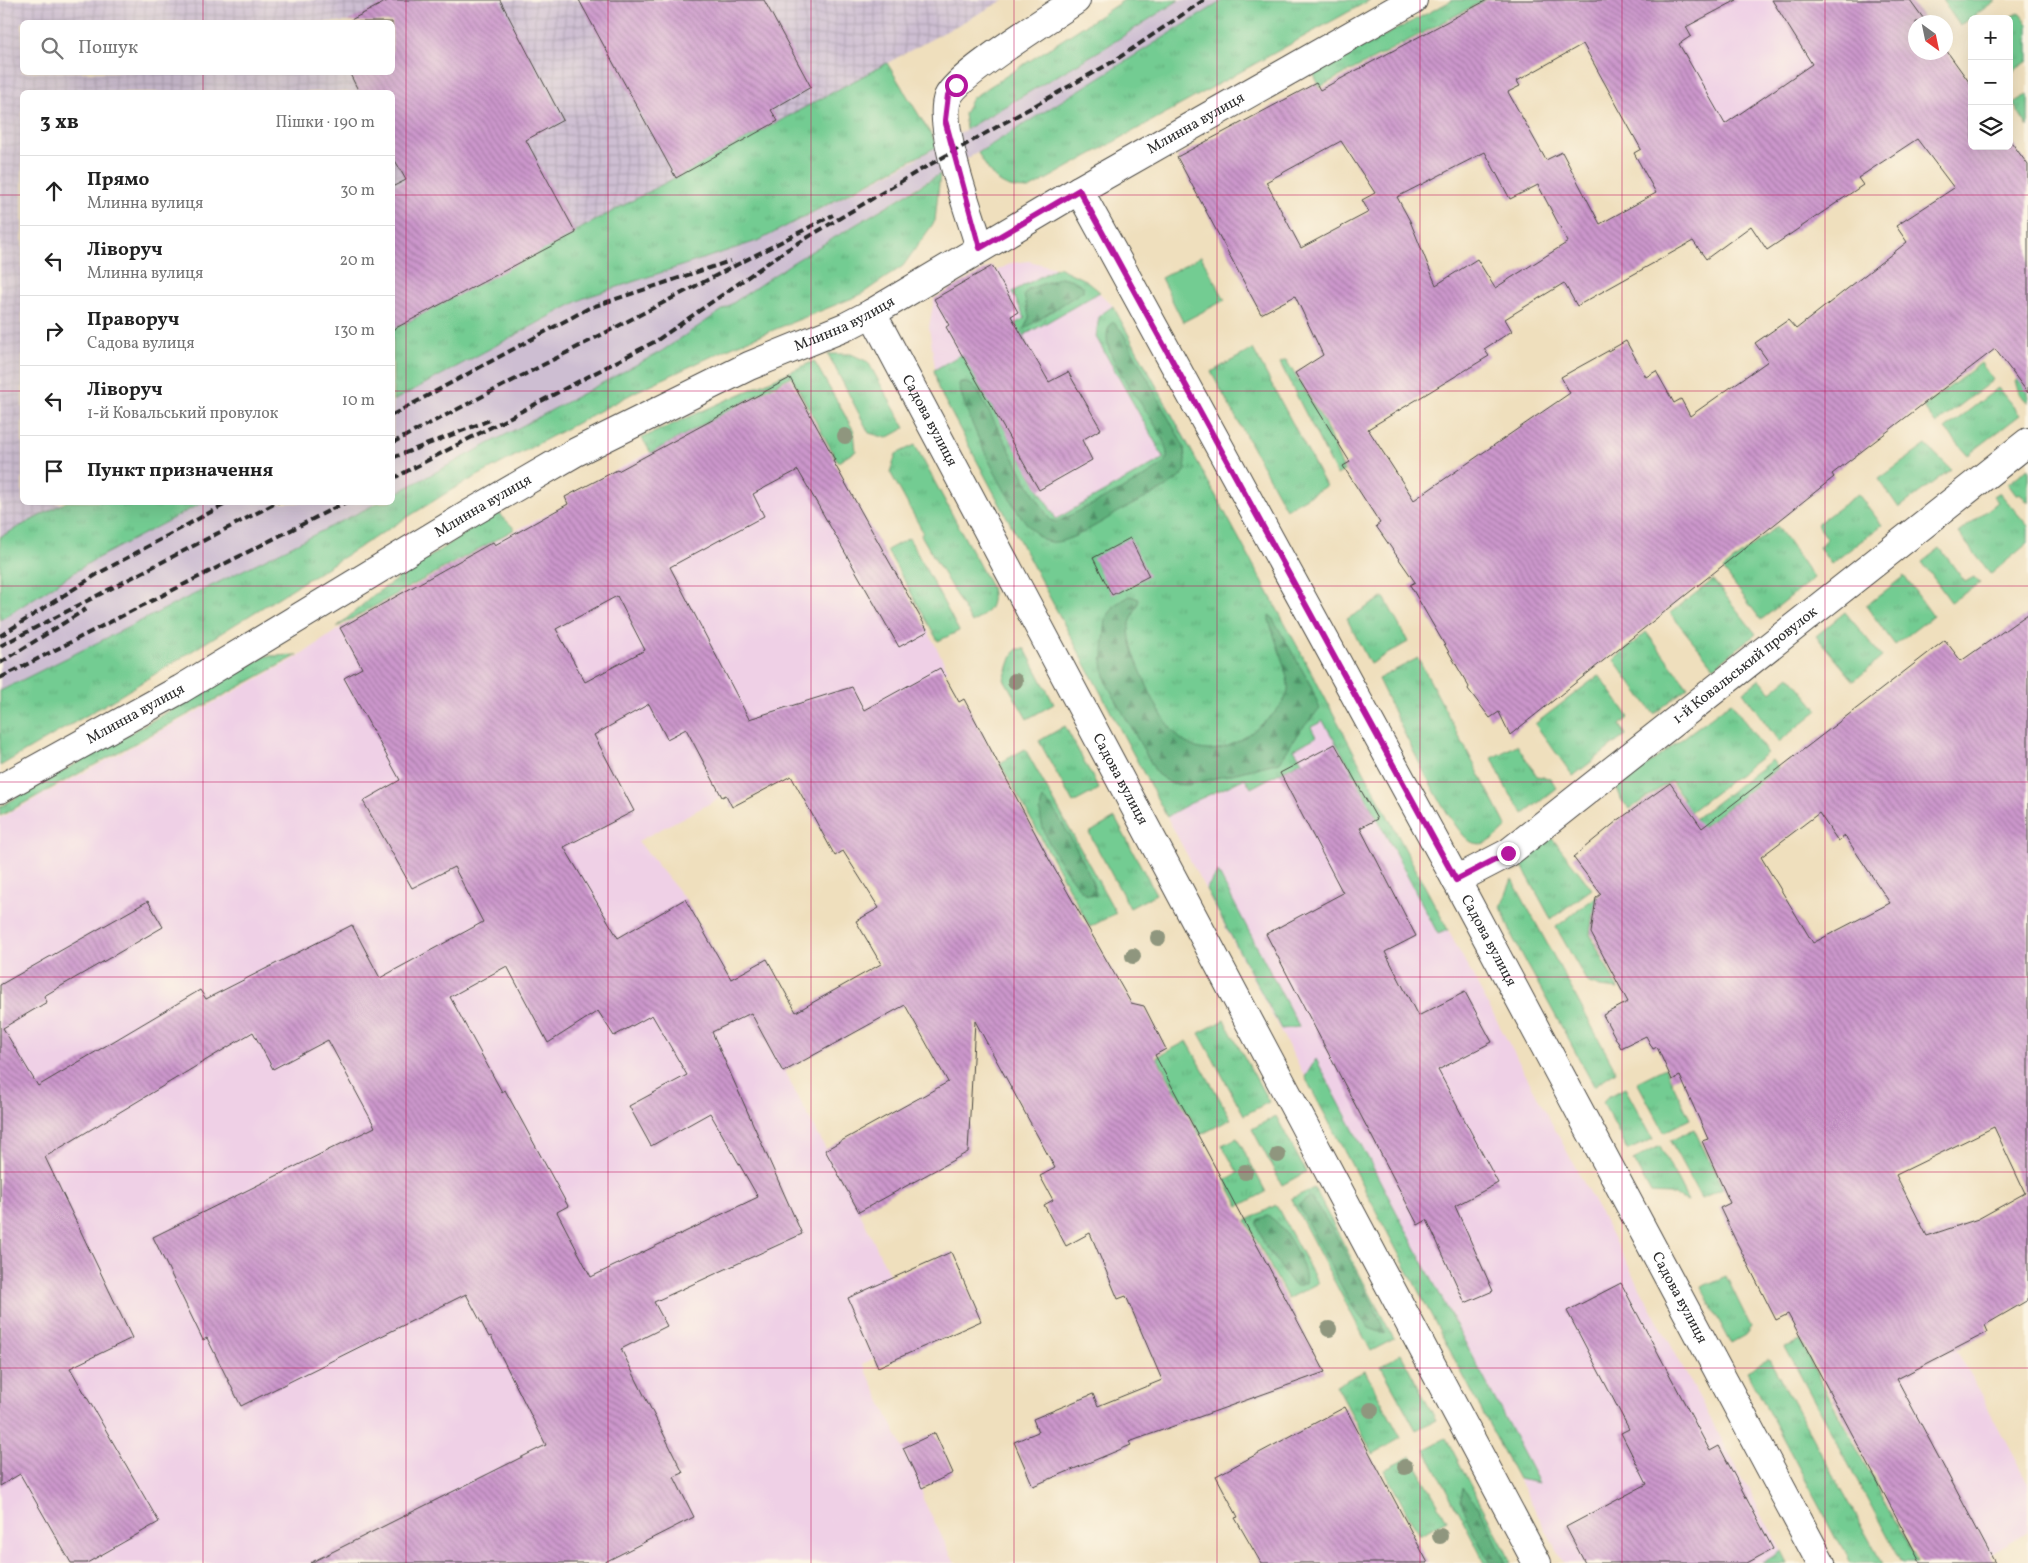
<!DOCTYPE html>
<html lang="uk">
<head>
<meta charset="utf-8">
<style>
	:root { --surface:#fff; --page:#f2f2f2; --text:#222; --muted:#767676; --line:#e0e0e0 }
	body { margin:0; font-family:Vollkorn,serif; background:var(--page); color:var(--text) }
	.controls { position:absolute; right:15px; top:15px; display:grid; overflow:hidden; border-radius:8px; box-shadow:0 5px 20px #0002 }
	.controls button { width:45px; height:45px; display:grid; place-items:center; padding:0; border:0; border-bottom:1px solid var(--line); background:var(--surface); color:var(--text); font:25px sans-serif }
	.compass { position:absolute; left:1908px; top:15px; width:45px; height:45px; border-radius:50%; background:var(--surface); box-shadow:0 5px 20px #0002; rotate:147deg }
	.stop { position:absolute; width:15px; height:15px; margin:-11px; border:4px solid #b5179e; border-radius:50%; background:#fff }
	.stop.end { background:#b5179e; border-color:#fff; box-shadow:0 1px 5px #0008 }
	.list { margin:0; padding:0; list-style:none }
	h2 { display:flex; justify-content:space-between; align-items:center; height:65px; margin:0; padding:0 20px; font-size:21px }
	h2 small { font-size:16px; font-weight:400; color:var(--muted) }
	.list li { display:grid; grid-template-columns:32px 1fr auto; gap:15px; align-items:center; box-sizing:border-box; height:70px; padding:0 20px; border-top:1px solid var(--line) }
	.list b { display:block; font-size:19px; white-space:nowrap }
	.list p { margin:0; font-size:16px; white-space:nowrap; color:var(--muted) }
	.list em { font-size:16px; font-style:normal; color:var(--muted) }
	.icon { flex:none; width:28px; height:28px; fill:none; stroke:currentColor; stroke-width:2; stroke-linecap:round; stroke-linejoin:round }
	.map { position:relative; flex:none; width:2028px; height:1563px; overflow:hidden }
	.search { position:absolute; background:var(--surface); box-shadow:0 5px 20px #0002; left:20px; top:20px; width:375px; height:55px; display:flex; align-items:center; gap:12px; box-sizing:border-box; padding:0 18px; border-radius:8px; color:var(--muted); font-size:19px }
	.panel { position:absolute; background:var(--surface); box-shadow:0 5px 20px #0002; left:20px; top:90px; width:375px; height:415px; border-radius:8px }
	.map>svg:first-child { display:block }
</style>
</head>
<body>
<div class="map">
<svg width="2028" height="1563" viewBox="0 0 2028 1563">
	<defs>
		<pattern id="industrial-grid" width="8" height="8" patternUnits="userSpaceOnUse" patternTransform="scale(1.25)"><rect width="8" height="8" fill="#cdbed2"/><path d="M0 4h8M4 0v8" fill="none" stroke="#b0a3b4"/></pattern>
		<pattern id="grass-tufts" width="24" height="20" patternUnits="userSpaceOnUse" patternTransform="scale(1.25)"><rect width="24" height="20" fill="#73cc92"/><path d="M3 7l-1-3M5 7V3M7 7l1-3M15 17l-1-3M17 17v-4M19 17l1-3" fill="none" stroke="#64af7e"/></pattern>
		<pattern id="forest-firs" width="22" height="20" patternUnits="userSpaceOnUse" patternTransform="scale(1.25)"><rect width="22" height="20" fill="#5eb07c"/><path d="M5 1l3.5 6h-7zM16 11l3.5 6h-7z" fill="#4e8f66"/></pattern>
		<pattern id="building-back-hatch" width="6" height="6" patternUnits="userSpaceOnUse" patternTransform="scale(1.25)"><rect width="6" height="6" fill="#cc97cc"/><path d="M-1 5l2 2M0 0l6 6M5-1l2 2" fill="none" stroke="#a67ba6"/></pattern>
	</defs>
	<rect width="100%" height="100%" fill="#fcf5e5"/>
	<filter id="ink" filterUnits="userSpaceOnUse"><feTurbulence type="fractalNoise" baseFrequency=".02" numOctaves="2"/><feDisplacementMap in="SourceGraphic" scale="10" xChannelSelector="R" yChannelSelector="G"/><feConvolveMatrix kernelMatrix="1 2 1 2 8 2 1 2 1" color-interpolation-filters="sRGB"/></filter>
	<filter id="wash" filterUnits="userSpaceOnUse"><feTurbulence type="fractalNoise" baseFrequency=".0096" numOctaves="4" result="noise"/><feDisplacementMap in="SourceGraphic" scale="20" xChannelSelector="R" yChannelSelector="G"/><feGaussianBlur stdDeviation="1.12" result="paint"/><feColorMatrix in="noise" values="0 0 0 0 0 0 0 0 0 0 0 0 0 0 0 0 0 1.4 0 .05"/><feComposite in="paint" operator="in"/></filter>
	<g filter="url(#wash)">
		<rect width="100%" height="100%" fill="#efdfbd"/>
		<g fill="#efd0e6">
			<path d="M1559 0H1815L1867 88 1907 146 1858 178 1863 185 1767 250 1737 206 1654 190 1634 153 1641 148Z"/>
			<path d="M1029 261 1067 271 1087 281 1113 306 1189 445 1056 519 938 388 929 327 934 299 992 266 996 271 1012 263Z"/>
			<path d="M790 378 835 460 836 466 928 631 948 670 726 795 638 841 685 899 729 975 734 977 861 1215 891 1278 951 1252 981 1321 878 1367 874 1358 863 1364 922 1488 923 1499 955 1563H0V1404L69 1364 71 1369 94 1356 53 1271 43 1180 46 1156 0 1078V818L298 657 340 628 493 542 568 504 565 497Z"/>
			<path d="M1334 714 1448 930 1788 1563H1564L1518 1479 1167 817 1183 806 1220 791 1245 778 1251 788 1301 762 1294 749 1316 737 1311 727Z"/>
			<path d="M1791 1312 1956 1348 2028 1483V1532L1991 1555 1921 1563 1809 1354Z"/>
		</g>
		<path fill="url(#industrial-grid)" fill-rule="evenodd" d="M0 0H1004L393 330 392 92H22V502L66 503 0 537ZM22 22H392V72H22Z"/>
		<g fill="#cdbed2">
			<path d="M1179 0H1225L1121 72 920 185 792 263 662 351 393 495V401L584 298 760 240 909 163 1106 47Z"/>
			<path d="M202 503H378L0 691V620L92 561Z"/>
		</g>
		<g fill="url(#grass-tufts)" stroke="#4f7c5e">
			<path d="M1124 0H1179L1106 47 966 129 964 114 972 98Z"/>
			<path d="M1224 0H1370L1029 189C998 189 993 178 978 153Z"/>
			<path d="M1453 0H1485L1320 87 1313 73Z"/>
			<path d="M1942 0H1996L1960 26Z"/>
			<path d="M2019 13 2028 24V61L2009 74V19H2004Z"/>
			<path d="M887 63 938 146 760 240 584 298 393 401V330Z"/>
			<path d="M2028 94V127L2013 103Z"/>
			<path d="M940 174 935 221 903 266 860 295 736 345 637 391 453 489 118 697 0 766V691L378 503 392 502 393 495 662 351 792 263Z"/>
			<path d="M1058 267 1087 281 1100 292 1023 336 1028 347 975 377 1056 519 1164 458 1096 337 1099 316 1113 306 1314 677 1448 930 1438 934 1349 765 1323 721 1311 727 1316 737 1294 749 1302 761 1251 788 1245 778C1219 792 1191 800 1167 817L938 388 934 370 1025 318 1012 292Z"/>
			<path d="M1253 349 1326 486 1286 509 1211 372Z"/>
			<path d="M828 354H851L868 362 905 428 887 438 869 433Z"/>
			<path d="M1286 360 1324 422 1344 471 1337 475 1280 363Z"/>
			<path d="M814 361 854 431 856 451 838 462 791 376 651 453 642 438Z"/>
			<path d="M1981 363 1993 380 1936 424 1923 407Z"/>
			<path d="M2028 372V403L2019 393 2015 382Z"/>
			<path d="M1998 388 2020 415 1968 455 1945 429Z"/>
			<path d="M915 445 991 587C995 607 989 612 972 623L921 535 923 532 890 472 896 454Z"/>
			<path d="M1926 445 1951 469 1899 508 1879 479Z"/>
			<path d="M2028 468V503L2020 493 2016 495 2008 484Z"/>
			<path d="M1999 492 2028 526V543L1991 574 1958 533 1998 502 1993 496Z"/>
			<path d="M1858 494 1882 525 1831 564 1819 547 1827 538 1817 524Z"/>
			<path d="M66 502H202V503L92 561 0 620V537Z"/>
			<path d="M499 513 515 529 337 627 375 594 480 523Z"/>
			<path d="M1777 526 1814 578 1761 620 1723 569Z"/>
			<path d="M909 538 959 631 938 641 887 550Z"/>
			<path d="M1940 548 1965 582 1974 577 1980 583 1951 602 1922 562Z"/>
			<path d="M1904 576 1933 616 1895 645 1866 606Z"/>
			<path d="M1713 580 1756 634 1714 667 1670 613Z"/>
			<path d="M1384 597 1408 642 1370 664 1347 619Z"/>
			<path d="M1845 612 1882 657 1854 681 1816 636Z"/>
			<path d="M1646 632 1688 687 1654 714 1614 660Z"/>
			<path d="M1017 649H1025L1054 704 1027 719 1004 679 1011 658Z"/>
			<path d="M298 655 0 816V807L266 656Z"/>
			<path d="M1418 658 1507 827C1497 836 1488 847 1474 843 1452 839 1391 705 1378 679Z"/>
			<path d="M1599 675 1629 717 1620 725 1626 735 1573 776 1535 724Z"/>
			<path d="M1790 676 1818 710 1779 742 1743 692 1760 679 1771 692Z"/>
			<path d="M1731 702 1767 753 1657 837 1646 826 1684 799 1671 781 1630 809 1622 801 1617 788Z"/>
			<path d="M1065 726 1099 789 1073 803 1039 741Z"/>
			<path d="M1517 745 1537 776 1550 778 1557 788 1524 814 1506 788 1492 758Z"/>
			<path d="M1025 749 1116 913 1090 927 1000 763Z"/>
			<path d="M1772 760 1778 768 1668 854 1661 845Z"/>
			<path d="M1115 818 1156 894 1130 908 1089 833Z"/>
			<path d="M1552 838 1592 889 1551 919 1521 864 1524 859Z"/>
			<path d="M1218 872 1299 1027 1281 1029 1206 889Z"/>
			<path d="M1512 879 1616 1071 1594 1086 1513 938 1501 907Z"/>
			<path d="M1597 896 1604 904 1593 913 1590 934 1618 989 1600 987 1587 982 1556 927Z"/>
			<path d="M1224 1020 1269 1102 1244 1115 1199 1033Z"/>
			<path d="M1187 1041 1231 1119 1200 1135 1157 1057Z"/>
			<path d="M1316 1059 1539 1483 1518 1479 1305 1077Z"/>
			<path d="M1665 1068 1690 1119 1664 1132 1637 1082Z"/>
			<path d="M1625 1088 1653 1139 1628 1150 1603 1103 1607 1097Z"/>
			<path d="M1276 1116 1306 1172 1282 1185 1252 1129Z"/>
			<path d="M1694 1129 1723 1189 1701 1198 1670 1141Z"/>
			<path d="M1237 1138 1266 1192 1239 1206 1225 1180 1238 1173 1222 1145Z"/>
			<path d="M1660 1146 1688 1201 1669 1194 1651 1193 1633 1160Z"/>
			<path d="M1314 1188 1394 1339 1371 1351 1291 1199Z"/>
			<path d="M1276 1205 1318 1283 1288 1299 1246 1221Z"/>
			<path d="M1726 1276 1751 1327 1745 1335 1731 1343 1701 1287Z"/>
			<path d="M1801 1341 1813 1367 1918 1563H1902L1785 1347Z"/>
			<path d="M1401 1354 1436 1420 1416 1430 1381 1366Z"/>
			<path d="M1769 1359 1882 1563H1850L1747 1371Z"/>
			<path d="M1365 1371 1401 1438 1373 1454 1336 1385Z"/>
			<path d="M1446 1438 1512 1563H1485L1425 1449Z"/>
			<path d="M1411 1456 1447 1520 1419 1535 1384 1470Z"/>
			<path d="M1782 1551 1788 1563H1762Z"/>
		</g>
		<g fill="url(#forest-firs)" stroke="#446e54">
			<path d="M1061 277 1073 280 1083 286V291L1024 329 1029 317 1024 295 1029 289Z"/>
			<path d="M1113 321 1123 333 1184 447 1186 470C1177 485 1139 501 1122 510 1106 519 1068 545 1050 542 1020 538 964 414 959 385L960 382 970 384 977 389 1024 477 1050 520 1057 522C1078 510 1158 476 1167 458 1170 424 1084 351 1113 321Z"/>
			<path d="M1130 596 1139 599C1137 610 1129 619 1129 631 1131 651 1140 670 1148 688 1174 747 1204 773 1261 725 1271 717 1286 703 1288 690 1290 678 1273 634 1269 620V615L1272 617 1309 682 1320 709 1298 733 1280 762 1188 785 1172 784 1157 774 1107 684 1102 663 1106 618 1116 604Z"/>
			<path d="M1043 799C1055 804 1097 883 1096 896L1086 894 1081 890C1065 872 1030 823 1043 799Z"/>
			<path d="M1310 1197C1324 1210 1381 1314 1385 1334L1369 1328 1352 1306 1298 1205Z"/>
			<path d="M1267 1216C1281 1218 1310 1270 1305 1283L1298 1286 1293 1285 1264 1244 1257 1224 1259 1219Z"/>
			<path d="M1462 1488 1479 1507 1506 1563 1490 1562C1481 1545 1455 1507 1462 1488Z"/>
		</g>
		<path fill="#73cc92" stroke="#4f7c5e" d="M1201 256 1225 300 1183 322 1161 278Z"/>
		<g id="blocks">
			<g fill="url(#building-back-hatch)" fill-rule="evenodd">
				<path d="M389 0H500L563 120 526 140 576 233 392 330V187L406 180 392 155V92H359L349 72H392V22H347Z"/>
				<path d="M579 0H764L811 87 771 110 778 121 676 178Z"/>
				<path d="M1487 0H1737L1686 27 1691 36 1679 44 1725 124 1812 64 1772 0H1910L1926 22H1916V52H1946V50L1972 86V146H2009V139L2028 165V393L1995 349 1832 474 1834 477 1510 735 1499 712 1490 718 1468 689 1469 687 1410 585 1415 582 1376 526 1380 523 1343 466 1350 462 1295 373 1323 355 1295 296 1261 314 1177 157 1316 83 1320 90ZM1583 44 1641 149 1634 153 1656 193 1600 224 1562 152 1546 160 1508 92 1520 86 1517 81ZM1917 139 1954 188 1896 226 1907 242 1796 329 1788 320 1755 343 1768 361 1690 416 1681 399 1674 403 1656 371 1646 377 1626 341 1561 377 1570 393 1414 500 1368 429 1489 356 1484 349 1512 331 1505 319 1564 283 1577 306 1693 241 1706 259 1751 226 1767 250 1863 185 1858 178ZM1341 141 1375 193 1362 200 1369 212 1301 248 1266 182ZM1485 152 1510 199 1538 185 1568 242 1495 288 1477 259 1436 285 1410 221 1397 197Z"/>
				<path d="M992 266 1018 312 1011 316 1049 382 1068 372 1101 429 1082 440 1092 460 1039 490 946 327 949 325 934 299Z"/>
				<path d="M790 378 835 460 833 461 928 631 899 647 798 470 753 494 764 516 670 567 749 719 852 687 864 710 940 668 959 702 964 699 1051 863 1131 1003 1144 1006 1166 1049 1155 1055 1325 1372 1129 1442 1131 1445 1033 1486 1014 1442 1038 1432 1033 1419 1093 1394 1098 1406 1162 1380 1126 1296 1118 1299 1090 1233 1066 1246 1044 1205 1053 1200 1040 1176 1055 1168 975 1021 968 1152 859 1212 825 1150 948 1082 905 1005 783 1072 751 1013 712 1032 802 1234 654 1302 667 1326 621 1349 683 1473 674 1477 694 1517 603 1563H310L546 1445 491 1336 489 1337 466 1294 241 1406 207 1338 203 1340 153 1237 375 1127 328 1040 273 1069 253 1032 45 1157 132 1338 70 1368 159 1522 87 1563H71L20 1474 0 1486V985L148 901 163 927 44 996 47 1002 3 1028 38 1086 200 990 206 999 352 925 380 978 483 922 454 867 412 888 363 801 400 780 344 678 362 668 340 628 493 542 495 545 568 504 565 497 617 470 618 471ZM617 596 645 650 585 682 556 629ZM649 704 667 739 686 729 722 797 726 795 732 807 791 776 835 856 843 851 879 908 856 921 881 964 796 1012 767 959 731 979 685 899 618 938 564 847 634 811 594 735ZM507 966 548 1043 598 1011 614 1036 652 1015 687 1075 629 1106 651 1146 710 1113 758 1197 591 1277 557 1212 568 1206 505 1090 502 1092 450 997Z"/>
				<path d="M1130 538 1149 576 1112 595 1093 558Z"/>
				<path d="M2028 614V1300L1985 1325 1988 1332 1897 1379 1995 1563H1921L1788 1314 1776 1320 1734 1237 1720 1208 1730 1203 1702 1141 1708 1139 1680 1076 1672 1080 1657 1047 1653 1049 1646 1036 1621 1048 1603 1015 1628 1002 1591 933 1596 898 1601 894 1573 857 1617 821 1670 783 1702 828 1945 640 1961 661ZM1819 813 1838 841 1845 836 1890 903 1813 943 1761 857ZM1994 1127 2025 1193 1978 1219 1927 1236 1896 1175Z"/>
				<path d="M1335 744 1377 819 1360 828 1416 936 1385 952 1418 1016 1465 992 1492 1042 1438 1070 1498 1183 1455 1206 1493 1291 1465 1303 1427 1220 1418 1225 1266 934 1343 893 1280 773Z"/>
				<path d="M951 1252 981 1321 878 1367 848 1298Z"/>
				<path d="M1621 1283 1710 1451 1719 1446 1773 1549 1747 1563H1585L1566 1527 1647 1484 1621 1433 1629 1429 1567 1311Z"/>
				<path d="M1345 1407 1428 1563H1261L1235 1518 1238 1517 1216 1476Z"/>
				<path d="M935 1433 953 1473 922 1488 903 1448Z"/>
			</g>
		</g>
	</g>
	<g filter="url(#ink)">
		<use href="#blocks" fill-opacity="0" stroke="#484641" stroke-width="1"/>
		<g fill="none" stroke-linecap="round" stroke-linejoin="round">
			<defs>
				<g id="street">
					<path id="s1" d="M1079 190 1456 880 1821 1563"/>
					<path d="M980 248C971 216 936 125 948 97 957 75 1052 17 1076 0"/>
					<path id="s2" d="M872 313 1537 1563"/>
					<path id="s3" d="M0 789 181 689 471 513 576 452 749 366 845 327 872 313 1079 190 1413 0"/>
					<path id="s4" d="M1456 880 1508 853 2028 442"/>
				</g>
			</defs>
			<use href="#street" stroke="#484641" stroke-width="30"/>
			<use href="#street" stroke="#fff" stroke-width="28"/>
			<g stroke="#2b2b2b" stroke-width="4" stroke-dasharray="8 4" stroke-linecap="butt">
				<path d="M392 415 589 308 730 261"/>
				<path d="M392 443 833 215"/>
				<path d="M392 458 490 420"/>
				<path d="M392 479 656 341 785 251 915 173 1114 61 1204 0"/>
				<path d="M0 636 99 573 229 502"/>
				<path d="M0 646 278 502"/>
				<path d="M0 663 86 609"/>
				<path d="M0 678 346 502"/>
			</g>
		</g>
		<g fill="#8f967e">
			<circle cx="845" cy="436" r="8"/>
			<circle cx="1015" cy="681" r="8"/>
			<circle cx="1158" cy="938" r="8"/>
			<circle cx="1133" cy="956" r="8"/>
			<circle cx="1278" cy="1155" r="8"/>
			<circle cx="1245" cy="1172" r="8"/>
			<circle cx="1329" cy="1329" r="8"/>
			<circle cx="1371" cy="1410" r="8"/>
			<circle cx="1405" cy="1467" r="8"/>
			<circle cx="1440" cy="1536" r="8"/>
		</g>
	</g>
	<g fill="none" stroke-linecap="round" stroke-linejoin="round" filter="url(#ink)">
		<path stroke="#b5179e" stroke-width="6" d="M956 85 948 95 945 120 980 248 1079 190 1456 880 1508 853"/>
	</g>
	<path fill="none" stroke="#c2185b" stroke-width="1" stroke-opacity="0.55" d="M203 0V22M406 0V1563M608 0V1563M811 0V1563M1014 0V1563M1217 0V1563M1420 0V1563M1622 0V1563M1825 0V1563M203 72V92M0 195H22M392 195H2028M0 391H22M392 391H2028M203 502V1563M0 586H2028M0 782H2028M0 977H2028M0 1172H2028M0 1368H2028"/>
	<g text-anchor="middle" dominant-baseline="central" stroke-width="4" stroke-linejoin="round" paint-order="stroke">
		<g font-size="15" fill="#2b2b2b" stroke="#fcf5e5">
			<text stroke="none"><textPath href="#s3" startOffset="1370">Млинна вулиця</textPath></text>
			<text stroke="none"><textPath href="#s3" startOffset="965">Млинна вулиця</textPath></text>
			<text stroke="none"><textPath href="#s2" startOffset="122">Садова вулиця</textPath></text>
			<text stroke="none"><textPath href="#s3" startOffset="560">Млинна вулиця</textPath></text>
			<text stroke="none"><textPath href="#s4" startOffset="361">1-й Ковальський провулок</textPath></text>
			<text stroke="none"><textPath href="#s3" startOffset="155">Млинна вулиця</textPath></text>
			<text stroke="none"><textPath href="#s2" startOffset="528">Садова вулиця</textPath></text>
			<text stroke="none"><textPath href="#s1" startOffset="855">Садова вулиця</textPath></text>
			<text stroke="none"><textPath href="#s1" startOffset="1260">Садова вулиця</textPath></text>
		</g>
	</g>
</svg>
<div class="controls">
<button>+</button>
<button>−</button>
<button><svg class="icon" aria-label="layers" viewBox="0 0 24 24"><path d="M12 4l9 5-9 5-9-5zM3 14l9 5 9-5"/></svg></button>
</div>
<svg class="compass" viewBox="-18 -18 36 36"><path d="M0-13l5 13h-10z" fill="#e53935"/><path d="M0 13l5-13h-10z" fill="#767676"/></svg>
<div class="stop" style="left:956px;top:85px"></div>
<div class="stop end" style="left:1508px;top:853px"></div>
<div class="search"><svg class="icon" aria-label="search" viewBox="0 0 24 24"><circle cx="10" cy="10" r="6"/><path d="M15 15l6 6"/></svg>Пошук</div>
<section class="panel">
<h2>3 хв<small>Пішки · 190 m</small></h2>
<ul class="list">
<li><svg class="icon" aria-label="ahead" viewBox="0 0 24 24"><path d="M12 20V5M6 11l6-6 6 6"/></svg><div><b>Прямо</b><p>Млинна вулиця</p></div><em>30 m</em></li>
<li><svg class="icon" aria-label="left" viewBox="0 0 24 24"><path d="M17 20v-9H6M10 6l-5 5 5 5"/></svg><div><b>Ліворуч</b><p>Млинна вулиця</p></div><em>20 m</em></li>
<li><svg class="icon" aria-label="right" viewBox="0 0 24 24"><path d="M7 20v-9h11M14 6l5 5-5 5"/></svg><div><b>Праворуч</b><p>Садова вулиця</p></div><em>130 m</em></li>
<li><svg class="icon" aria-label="left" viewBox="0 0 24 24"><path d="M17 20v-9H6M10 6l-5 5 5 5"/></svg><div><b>Ліворуч</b><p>1-й Ковальський провулок</p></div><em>10 m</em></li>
<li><svg class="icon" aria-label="arrive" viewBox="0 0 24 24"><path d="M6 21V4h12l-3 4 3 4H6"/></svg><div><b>Пункт призначення</b></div></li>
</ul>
</section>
</div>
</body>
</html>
